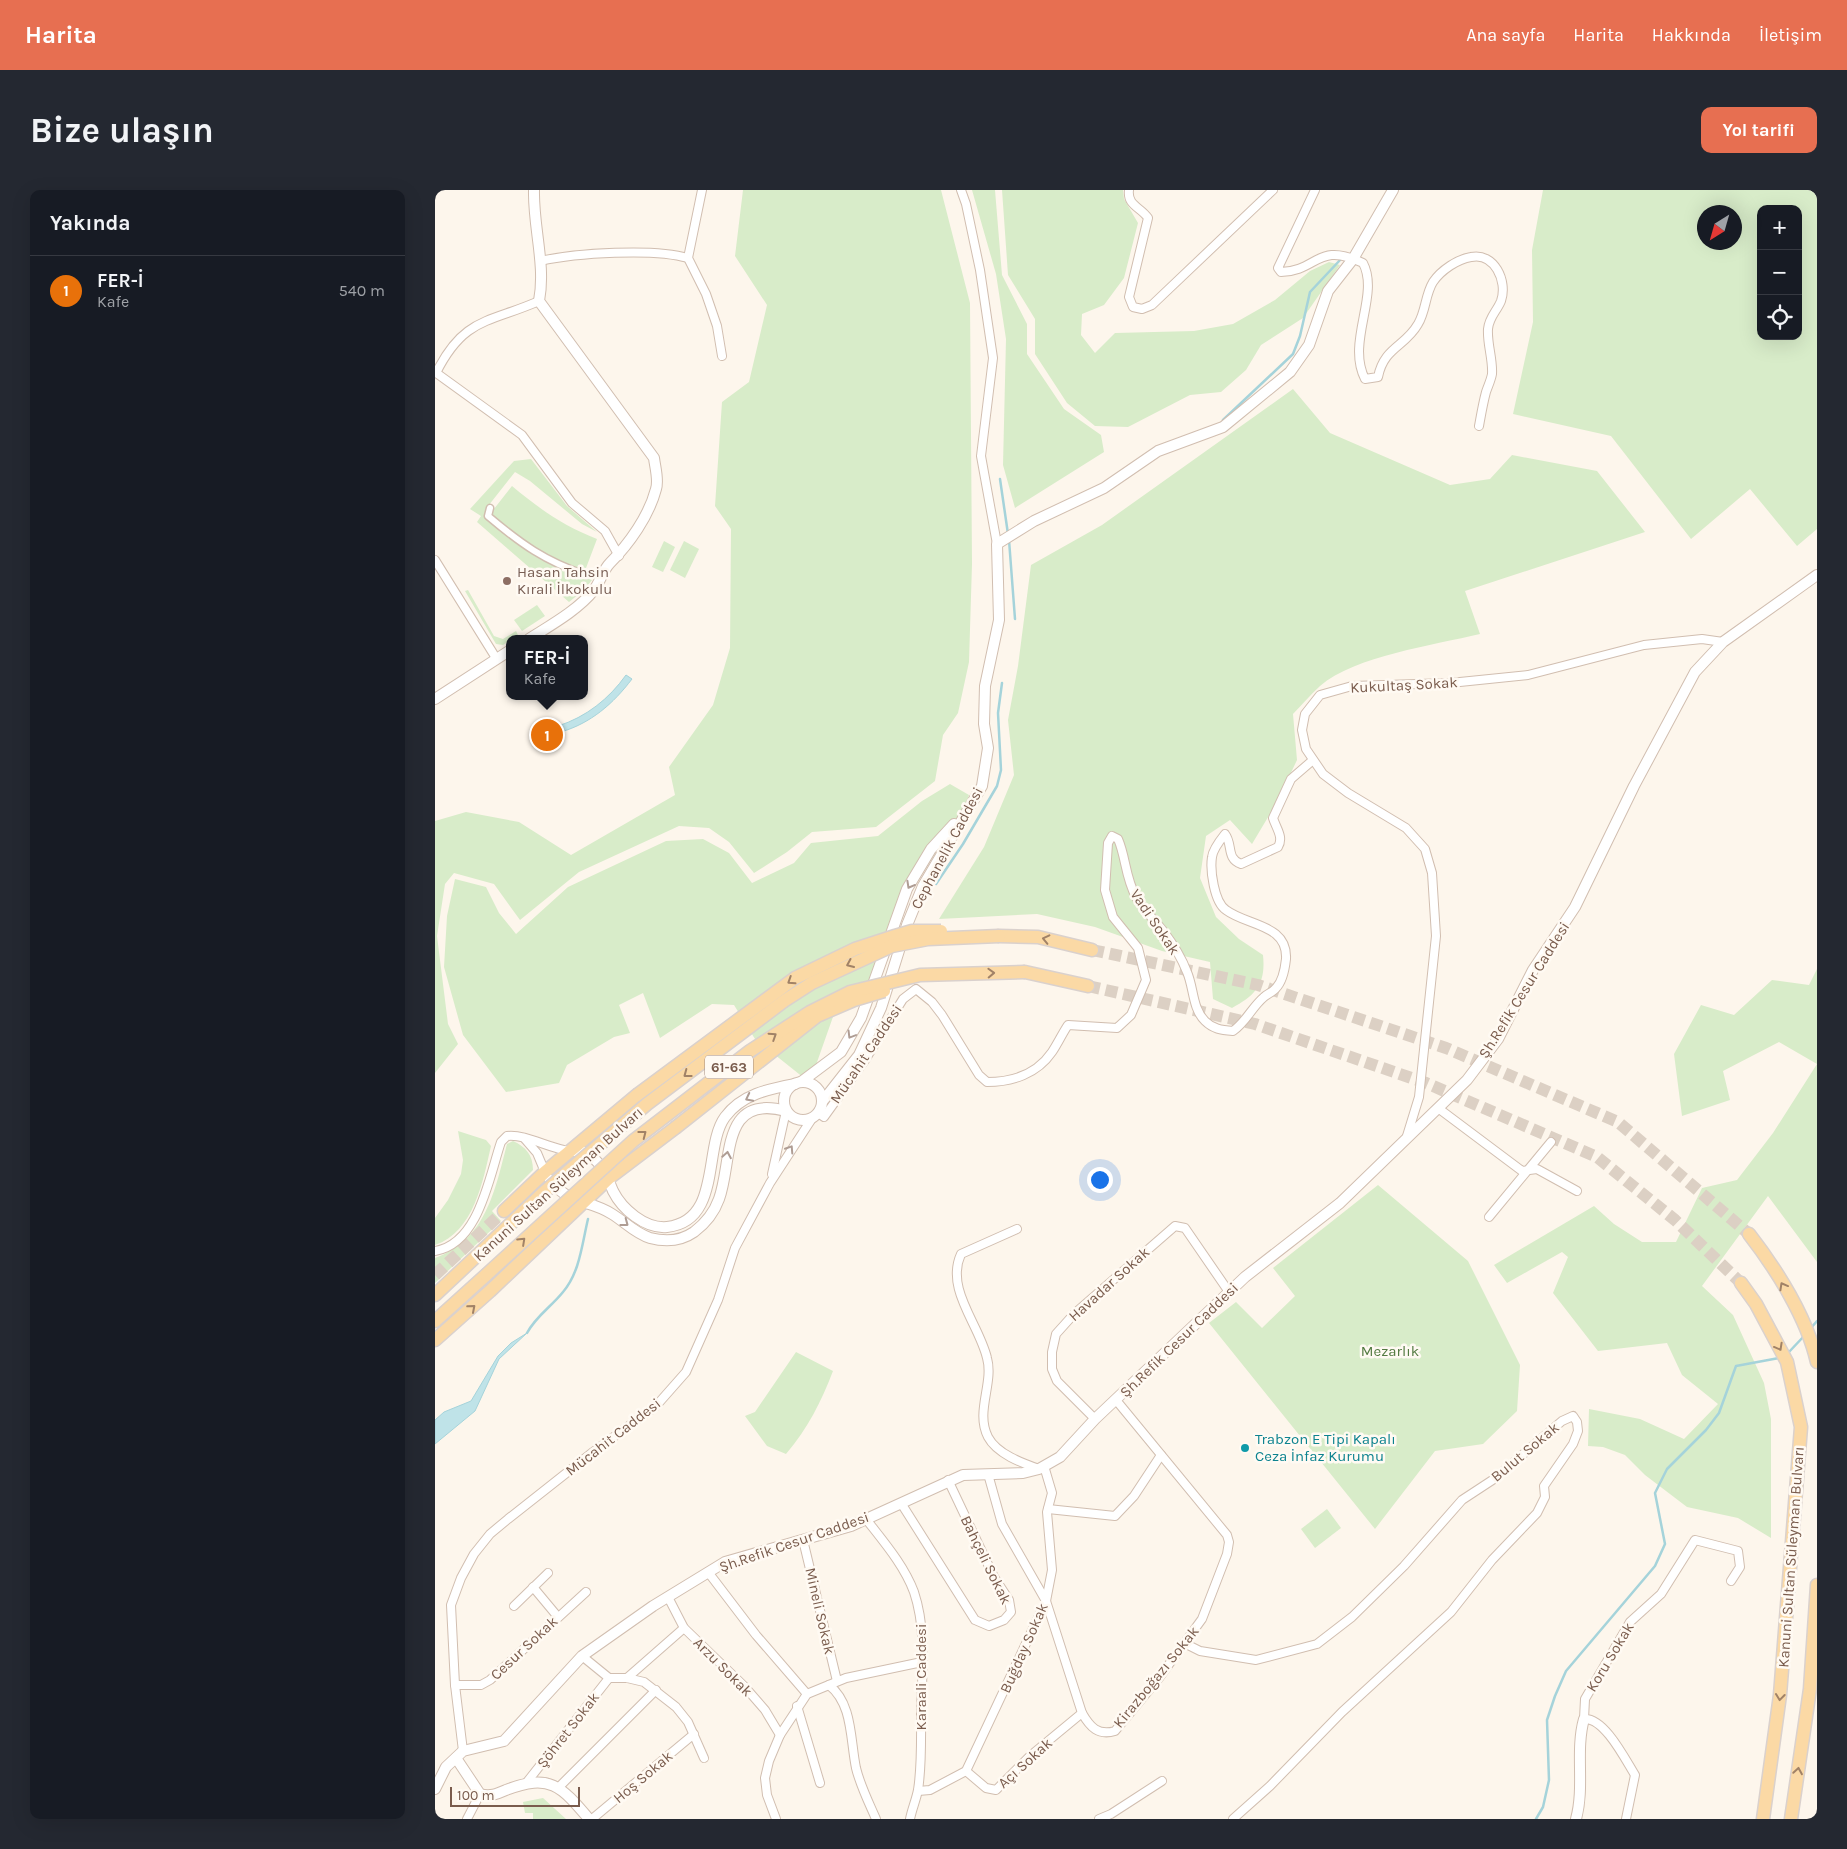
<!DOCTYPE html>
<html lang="tr">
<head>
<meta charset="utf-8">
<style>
	:root { --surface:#171b24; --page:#242831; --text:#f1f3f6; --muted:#9ea1a6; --line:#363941; --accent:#e76f51 }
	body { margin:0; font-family:Karla,sans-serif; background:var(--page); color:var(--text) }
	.controls { position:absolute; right:15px; top:15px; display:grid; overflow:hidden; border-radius:10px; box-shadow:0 5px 20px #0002 }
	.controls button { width:45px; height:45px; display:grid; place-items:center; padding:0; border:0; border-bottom:1px solid var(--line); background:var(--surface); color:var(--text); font:25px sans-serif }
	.compass { position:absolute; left:1262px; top:15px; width:45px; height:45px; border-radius:50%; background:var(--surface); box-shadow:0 5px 20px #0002; rotate:217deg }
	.scale { position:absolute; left:15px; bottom:12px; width:130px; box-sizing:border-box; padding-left:5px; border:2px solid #7a5c4d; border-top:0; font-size:14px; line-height:18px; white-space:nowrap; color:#7a5c4d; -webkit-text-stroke:4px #fffaf3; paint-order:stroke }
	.you { position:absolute; left:664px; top:989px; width:18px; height:18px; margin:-12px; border:4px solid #fff; border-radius:50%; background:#1a73e8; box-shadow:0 0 0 8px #1a73e833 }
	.badge { display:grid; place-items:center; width:32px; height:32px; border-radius:50%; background:var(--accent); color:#fff; font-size:16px; font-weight:700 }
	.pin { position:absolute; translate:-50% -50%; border:2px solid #fff; box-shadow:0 1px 5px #0006 }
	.popup { position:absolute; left:71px; top:445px; width:82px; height:65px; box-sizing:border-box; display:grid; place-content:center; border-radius:10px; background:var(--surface); filter:drop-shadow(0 1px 4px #0005); font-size:16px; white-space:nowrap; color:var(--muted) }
	.popup b { font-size:19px; color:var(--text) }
	.popup::after { content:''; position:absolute; left:50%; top:100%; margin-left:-10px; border:10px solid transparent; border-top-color:var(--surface) }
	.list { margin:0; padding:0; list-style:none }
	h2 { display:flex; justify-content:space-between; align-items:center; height:65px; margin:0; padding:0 20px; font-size:21px }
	h2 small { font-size:16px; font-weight:400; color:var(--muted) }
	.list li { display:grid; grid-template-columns:32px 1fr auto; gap:15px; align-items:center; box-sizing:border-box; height:70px; padding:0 20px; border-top:1px solid var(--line) }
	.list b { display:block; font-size:19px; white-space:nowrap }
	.list p { margin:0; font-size:16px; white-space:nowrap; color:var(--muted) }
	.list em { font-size:16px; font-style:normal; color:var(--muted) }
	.icon { flex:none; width:28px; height:28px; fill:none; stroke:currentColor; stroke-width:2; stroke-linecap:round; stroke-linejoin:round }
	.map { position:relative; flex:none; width:1382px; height:1629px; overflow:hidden; border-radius:10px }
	header { display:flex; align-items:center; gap:30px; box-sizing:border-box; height:70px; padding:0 25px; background:var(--accent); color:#fff }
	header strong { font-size:24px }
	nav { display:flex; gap:28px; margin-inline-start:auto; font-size:18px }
	.intro { display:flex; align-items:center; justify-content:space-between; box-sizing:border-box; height:120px; padding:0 30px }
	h1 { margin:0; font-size:35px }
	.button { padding:12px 22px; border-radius:10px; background:var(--accent); color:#fff; font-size:18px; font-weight:700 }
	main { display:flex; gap:30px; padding:0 30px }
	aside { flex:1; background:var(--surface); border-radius:10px; box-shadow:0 5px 20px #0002 }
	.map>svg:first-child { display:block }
</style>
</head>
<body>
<header>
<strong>Harita</strong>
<nav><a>Ana sayfa</a><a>Harita</a><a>Hakkında</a><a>İletişim</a></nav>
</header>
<div class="intro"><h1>Bize ulaşın</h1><a class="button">Yol tarifi</a></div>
<main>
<aside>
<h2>Yakında<small></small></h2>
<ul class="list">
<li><span class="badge" style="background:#e8710a">1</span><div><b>FER-İ</b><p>Kafe</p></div><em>540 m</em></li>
</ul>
</aside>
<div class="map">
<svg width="1382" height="1629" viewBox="0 0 1382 1629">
	<rect width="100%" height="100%" fill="#fdf6ec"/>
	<g fill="#d8ecc9" fill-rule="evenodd">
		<path d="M308 0H506L535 113 537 374 534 472 523 523 508 545 500 591 441 637 377 642 352 662 319 683 294 652 274 638 244 636 144 682 85 730 59 694 19 683 10 694 2 746 13 834 23 854 0 883V631L31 622 84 632 136 665 240 605 234 577 278 515 295 458 296 339 280 316 287 212 314 192 332 115 300 66Z"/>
		<path d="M537 0H560L567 85 592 134V164L629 219 666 245 669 262 580 318 568 275 571 149 561 84Z"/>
		<path d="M567 0H688L689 9 703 33 689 88 669 115 647 124 646 145 660 163 680 143 759 141 798 134 840 110 875 81 894 72 905 75 868 128 826 155 811 180 786 202 755 205 693 237 660 236 632 213 600 164V129L573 85Z"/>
		<path d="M1108 0H1382V339L1362 356 1315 299 1256 349 1176 246 1078 224 1098 132 1097 60ZM1326 19H1363V146H1326ZM1270 22H1300V52H1270Z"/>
		<path d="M858 199 895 243 1015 295 1055 289 1077 265 1162 281 1210 342 1030 401 1045 444C999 455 920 466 885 496 875 505 867 515 858 524L862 570 842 612 817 654 795 630 771 646 765 688 781 727 804 749 828 765C831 794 821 805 797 818L778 809 775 772 727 761 660 737 602 724 504 729 549 657 579 585 573 530 583 476 596 375 667 335Z"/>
		<path d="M96 269 132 316 162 342 147 334 95 291 80 282 50 320 55 324 77 296C106 320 127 335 162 349L148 386 157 390 149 400 134 412 42 332 46 326 35 319 79 271Z"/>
		<path d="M229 351 240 357 228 382 217 377Z"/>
		<path d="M249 351 264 359 250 388 235 380Z"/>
		<path d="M33 400 59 446 68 449 81 441 83 445 68 455 61 454 30 401Z"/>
		<path d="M102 415 110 426 87 441 79 430Z"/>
		<path d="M515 594 534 605 531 615 449 744 444 789 399 824 381 875 369 888 320 849 299 815 277 814 225 848 208 803 184 815 195 843 179 847 132 875 124 893 71 902 28 845 9 777 12 726 20 689 51 697 64 723 81 744 133 697 231 651 268 649 294 663 317 693 359 673 376 653 443 646 487 611Z"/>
		<path d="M1382 779V874L1344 852 1288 881 1295 910 1247 926 1239 864 1266 815 1299 825 1337 790 1374 795Z"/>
		<path d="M1382 874V1072L1333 1006 1267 1096 1298 1125 1329 1193 1336 1229V1348L1303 1328 1252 1317 1210 1285 1190 1265 1168 1257 1153 1256 1154 1219 1205 1229 1249 1249 1283 1214 1247 1185 1232 1153 1163 1161 1118 1103 1133 1067 1127 1062 1072 1093 1059 1075 1159 1016 1179 1034 1207 1052H1241L1267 998 1302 990 1338 943Z"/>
		<path d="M23 941 51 950 56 956C48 991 39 1042 0 1055V1028L13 1010 26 984 28 970Z"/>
		<path d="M78 951C91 957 98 965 98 980L57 1021 66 1031 0 1093V1068C51 1050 60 1000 72 954Z"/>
		<path d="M943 995 1033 1071 1085 1175 1082 1221 1048 1254 1000 1261 940 1339 774 1133 801 1112 827 1138 860 1106 838 1078Z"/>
		<path d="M361 1162 398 1181C386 1212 373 1238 351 1264L332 1256 310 1226 320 1222Z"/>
		<path d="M892 1319 906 1338 880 1358 866 1339Z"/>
		<path d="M108 1608 131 1629H98V1623H90L88 1612Z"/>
	</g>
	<g fill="#bfe3e8" stroke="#a5d3da">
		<path d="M191 485 197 489C178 514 156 533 126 542L123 536C151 527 174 509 191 485Z"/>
		<path d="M92 1143 64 1169 40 1221 0 1254V1230L9 1222 36 1211 63 1166 76 1153Z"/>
	</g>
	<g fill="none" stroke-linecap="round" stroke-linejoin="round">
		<g stroke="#a5d3da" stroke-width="2.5">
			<path d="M788 230 858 164 865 146 875 102 906 69"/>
			<path d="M565 289 573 344"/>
			<path d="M574 350 580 429"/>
			<path d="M501 694 528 654 562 596 566 580 563 523 567 493"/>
			<path d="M1375 1139 1382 1131"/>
			<path d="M92 1143C101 1126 116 1117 128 1102 145 1082 147 1054 153 1029"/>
			<path d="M1353 1163 1370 1145"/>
			<path d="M1101 1629 1108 1617 1114 1590 1112 1530 1120 1506 1131 1481 1220 1376 1230 1354 1220 1303 1232 1279 1271 1240 1284 1223 1301 1176 1344 1168"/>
		</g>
		<g stroke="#dcd0c4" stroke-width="12" stroke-dasharray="12 6" stroke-linecap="butt">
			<path d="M657 760 823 795 1011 858 1183 932 1314 1044"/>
			<path d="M653 796 820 834 991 893 1162 967 1240 1030 1306 1093"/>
			<path d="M0 1085 69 1021"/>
		</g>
		<defs>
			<path id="pedestrian" d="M55 318 53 326C86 354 110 371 151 385"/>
			<g id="minor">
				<path d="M267 0 253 68 271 104 282 136 287 166"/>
				<path d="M526 0 531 14 545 80 558 168 546 266 562 354"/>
				<path d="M694 0C692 16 706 17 713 28L694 107 698 117 707 119 717 115 838 0"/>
				<path d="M880 0 843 78 846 82C883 81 882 51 928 73 945 105 911 152 930 189L943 187C949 157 970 157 983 134 991 121 990 105 998 92 1006 80 1023 69 1036 67 1059 62 1073 91 1066 111 1062 121 1054 127 1053 139 1052 154 1058 169 1057 184 1056 190 1053 196 1051 202 1048 213 1046 225 1044 236"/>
				<path d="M105 71C141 63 219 58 253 68"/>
				<path d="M0 182 87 245 137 313 170 341 184 366"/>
				<path d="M1 183C29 127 54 133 104 111"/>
				<path d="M0 370 61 468"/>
				<path d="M1003 918 1087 981 1102 979 1142 1001"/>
				<path d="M383 923 389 927 430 870 468 809 481 799 497 812 507 825 544 885 552 892C577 892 602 884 617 862 623 853 627 844 633 835L682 838 696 825 711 790 703 758 678 727 670 700 673 653 677 646 683 649C691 667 690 687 701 707 708 720 720 730 729 742 738 754 747 769 752 782 759 798 757 818 770 831 778 839 786 840 798 841 811 832 817 817 829 807 832 804 838 802 841 798 847 792 850 778 851 769 853 734 812 736 791 720 779 712 775 680 777 667 778 659 786 649 790 644 798 654 791 669 806 674L843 657C849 647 841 638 838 628L856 589 878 570"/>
				<path d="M972 946 984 907 1001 746 997 683 990 659 971 638 913 603 888 584 871 559 867 540 870 524 885 505 917 496 1015 493 1093 485 1209 455 1267 449 1288 452"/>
				<path d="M89 948 102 963 110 982"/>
				<path d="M337 984 351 921"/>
				<path d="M1054 1027 1116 952"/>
				<path d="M582 1039 526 1064C510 1099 544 1134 552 1168 559 1193 540 1222 553 1247 562 1264 587 1273 604 1279"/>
				<path d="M0 1061C44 1054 54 987 66 952L72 946C92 944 112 958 135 961"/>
				<path d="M660 1229 622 1191 617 1179V1162L621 1144 639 1124 740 1036 750 1038 794 1102"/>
				<path d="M553 1284 567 1334 611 1411 647 1523C655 1537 663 1546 680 1541L724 1488 767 1429 792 1364 794 1352 792 1345 681 1210"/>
				<path d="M466 1313 540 1430 554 1436 569 1430 576 1422 574 1410 559 1387 513 1290"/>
				<path d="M613 1319 680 1326 699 1306 726 1265"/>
				<path d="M431 1329C448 1351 469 1375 479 1402 492 1441 487 1483 486 1523 486 1548 487 1575 483 1600 481 1610 477 1619 475 1629"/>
				<path d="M368 1350 402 1491"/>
				<path d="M273 1382 321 1445 372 1504"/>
				<path d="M98 1397 123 1427"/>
				<path d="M233 1407 249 1438 310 1497 330 1520 345 1545"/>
				<path d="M79 1416 113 1383"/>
				<path d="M749 1453 765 1461 821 1470 882 1454 917 1427 969 1376 1027 1310 1059 1289 1127 1231 1138 1226 1142 1232 1143 1241 1138 1254 1109 1296 1110 1307 1102 1323 1057 1370 1016 1422 907 1522 835 1596 798 1629"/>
				<path d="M147 1466 174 1488H192L209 1492 241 1517 253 1532 269 1568"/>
				<path d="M192 1488 249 1438"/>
				<path d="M20 1495H46L55 1490 151 1402"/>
				<path d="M394 1495C418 1514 415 1549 421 1578 425 1595 434 1613 441 1629"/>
				<path d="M362 1516 385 1593"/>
				<path d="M28 1561 20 1495 16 1415 26 1388 39 1364 55 1344 73 1329 158 1262 221 1216 251 1182 283 1110 300 1058 335 993 378 927"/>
				<path d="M531 1581 551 1598 561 1600 595 1566 647 1523"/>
				<path d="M92 1592 174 1488"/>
				<path d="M124 1597 221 1500"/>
				<path d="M483 1601 495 1600 531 1581 611 1411 617 1380 612 1322 617 1303 609 1276"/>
				<path d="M32 1629 45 1604"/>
				<path d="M157 1629 259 1544"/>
				<path d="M341 1629 332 1605 330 1588 334 1571 345 1545 372 1504 411 1488 487 1472"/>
				<path d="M664 1629 676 1624 727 1591"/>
				<path d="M1191 1629 1200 1585C1190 1569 1169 1527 1149 1529L1150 1509 1195 1432 1226 1404 1260 1350 1303 1361 1305 1377 1296 1391"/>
			</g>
			<g id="tertiary">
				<path d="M94 449C116 435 143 420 159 400 165 392 168 380 175 373 194 354 214 326 221 299 224 290 220 277 219 268L104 111C111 75 98 37 99 0"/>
				<path d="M0 509 74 461"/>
				<path d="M366 892 406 862 426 828 472 699 496 659 519 634"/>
				<circle cx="368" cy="911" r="19"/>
				<path d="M387 912 424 865 446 818 472 735 488 696 547 596 553 558 549 534 550 496 564 430 562 354 599 331 669 298 723 261 788 237 855 182 874 155 893 101 918 69 958 0"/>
				<path d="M135 961C139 961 146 960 149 962 165 969 172 986 178 1001 187 1019 210 1039 232 1037 287 1031 268 957 290 927 307 904 334 899 360 894"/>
				<path d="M115 990C137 1017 151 1008 177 1024 190 1032 201 1044 215 1048 230 1052 246 1051 259 1042 271 1033 279 1023 284 1009 298 971 285 903 351 921"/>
				<path d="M21 1568 45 1604C55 1607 62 1604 71 1600 115 1583 126 1596 154 1629"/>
				<path d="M0 1599 11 1577 28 1561 69 1551 147 1466 218 1416 290 1372 416 1336 528 1285 588 1283 604 1279 625 1267 660 1229 810 1087 905 1013 1032 890 1063 849 1098 780 1140 717 1199 596 1260 482 1288 452 1382 385"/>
				<path d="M1141 1629C1150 1596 1140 1561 1149 1529"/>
			</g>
			<g id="primary">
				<path d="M564 746 603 747 657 760"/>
				<path d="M590 782 653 796"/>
				<path d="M69 1021 110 982 202 905"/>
				<path d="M1314 1044C1342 1080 1372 1128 1382 1172"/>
				<path d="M1306 1093 1321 1114 1352 1172 1366 1237 1345 1505 1328 1629"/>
				<path d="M0 1105 49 1059"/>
				<path d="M0 1131 51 1085"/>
				<path d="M0 1150 55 1101 174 988 240 938"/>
				<path d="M1356 1629 1375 1499 1382 1395"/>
			</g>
		</defs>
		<use href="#pedestrian" stroke="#d1beb0" stroke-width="9"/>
		<use href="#minor" stroke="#d1beb0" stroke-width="10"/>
		<use href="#tertiary" stroke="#d1beb0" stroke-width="12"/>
		<use href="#primary" stroke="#dad1cd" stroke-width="15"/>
		<use href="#pedestrian" stroke="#fff" stroke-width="6"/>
		<use href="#minor" stroke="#fff" stroke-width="8"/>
		<use href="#tertiary" stroke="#fff" stroke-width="10"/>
		<use href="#primary" stroke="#fbd9a5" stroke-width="12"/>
		<defs>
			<g id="primary-bridge">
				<path d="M202 905 360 788 420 759 460 746 477 741H506"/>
				<path d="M240 938 382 826 419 810 449 801"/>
				<path d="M49 1059 108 1003 212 914 349 811 377 793 457 756 493 749 564 746"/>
				<path d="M51 1085 198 951 315 861 375 822 415 802 485 785 590 782"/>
			</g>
		</defs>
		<use href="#primary-bridge" stroke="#dad1cd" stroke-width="15" stroke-linecap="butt"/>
		<use href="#primary-bridge" stroke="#fbd9a5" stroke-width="12"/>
	</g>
	<defs><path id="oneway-chevron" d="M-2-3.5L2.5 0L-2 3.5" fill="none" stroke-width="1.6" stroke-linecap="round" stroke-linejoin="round" transform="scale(1.25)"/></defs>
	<g stroke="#af9d94">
		<use href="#oneway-chevron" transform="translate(475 695) rotate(119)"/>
		<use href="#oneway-chevron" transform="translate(416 845) rotate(121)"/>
		<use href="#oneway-chevron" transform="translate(314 908) rotate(153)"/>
		<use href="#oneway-chevron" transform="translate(355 959) rotate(-57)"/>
		<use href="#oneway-chevron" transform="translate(292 965) rotate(-80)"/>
		<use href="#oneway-chevron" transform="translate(190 1033) rotate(37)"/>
	</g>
	<g stroke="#a18267">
		<use href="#oneway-chevron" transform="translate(611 749) rotate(-167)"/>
		<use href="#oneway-chevron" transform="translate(415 774) rotate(156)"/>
		<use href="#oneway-chevron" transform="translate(556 783) rotate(-2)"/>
		<use href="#oneway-chevron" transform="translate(356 791) rotate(147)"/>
		<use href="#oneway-chevron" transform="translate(338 846) rotate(-33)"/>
		<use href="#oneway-chevron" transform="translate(252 884) rotate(143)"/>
		<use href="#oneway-chevron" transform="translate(208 944) rotate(-38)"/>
		<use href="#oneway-chevron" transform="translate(87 1051) rotate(-43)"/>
		<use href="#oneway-chevron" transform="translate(1348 1096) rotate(-119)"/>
		<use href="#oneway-chevron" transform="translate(37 1118) rotate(-41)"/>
		<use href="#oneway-chevron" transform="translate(1344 1157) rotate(61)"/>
		<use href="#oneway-chevron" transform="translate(1345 1507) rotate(97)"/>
		<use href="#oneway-chevron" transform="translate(1363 1581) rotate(-81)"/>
	</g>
	<circle fill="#8d6e63" stroke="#fffaf3" stroke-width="2" cx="72" cy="391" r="5"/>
	<circle fill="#0f9aa8" stroke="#fffaf3" stroke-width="2" cx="810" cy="1258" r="5"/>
	<g text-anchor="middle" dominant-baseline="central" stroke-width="5" stroke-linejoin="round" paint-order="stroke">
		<rect fill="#fffaf3" stroke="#a28b7f" stroke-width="1" x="270" y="865.5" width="48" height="23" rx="4"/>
		<g font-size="14" font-weight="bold" fill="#7a5c4d">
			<text x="294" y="877">61-63</text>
		</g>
		<g font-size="15" fill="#785e54" stroke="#fffaf3" text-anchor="start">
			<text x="82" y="382">Hasan Tahsin<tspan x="82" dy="17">Kırali İlkokulu</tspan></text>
		</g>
		<g font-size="15" fill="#7a5c4d" stroke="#fffaf3">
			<text transform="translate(969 495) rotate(-3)">Kukultaş Sokak</text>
			<text transform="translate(512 658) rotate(-62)">Cephanelik Caddesi</text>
			<text transform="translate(720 732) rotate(56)">Vadi Sokak</text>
			<text transform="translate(1089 800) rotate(-58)">Şh.Refik Cesur Caddesi</text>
			<text transform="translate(431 864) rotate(-56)">Mücahit Caddesi</text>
			<text transform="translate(123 994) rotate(-42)">Kanuni Sultan Süleyman Bulvarı</text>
			<text transform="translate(674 1094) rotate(-42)">Havadar Sokak</text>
			<text transform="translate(744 1150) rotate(-44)">Şh.Refik Cesur Caddesi</text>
			<text transform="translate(178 1247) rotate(-38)">Mücahit Caddesi</text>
			<text transform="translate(1090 1262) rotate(-40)">Bulut Sokak</text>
			<text transform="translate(359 1352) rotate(-19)">Şh.Refik Cesur Caddesi</text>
			<text transform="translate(1356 1367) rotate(-86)">Kanuni Sultan Süleyman Bulvarı</text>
			<text transform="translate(551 1370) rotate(64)">Bahçeli Sokak</text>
			<text transform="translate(385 1421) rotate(77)">Mineli Sokak</text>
			<text transform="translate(89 1458) rotate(-43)">Cesur Sokak</text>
			<text transform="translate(589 1458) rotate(-66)">Buğday Sokak</text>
			<text transform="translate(1175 1467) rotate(-59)">Koru Sokak</text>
			<text transform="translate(288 1477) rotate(45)">Arzu Sokak</text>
			<text transform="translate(486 1487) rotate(-90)">Karaali Caddesi</text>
			<text transform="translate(721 1487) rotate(-51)">Kirazboğazı Sokak</text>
			<text transform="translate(133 1540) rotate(-52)">Şöhret Sokak</text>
			<text transform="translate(590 1573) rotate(-42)">Açı Sokak</text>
			<text transform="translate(208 1587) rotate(-40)">Hoş Sokak</text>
		</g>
		<g font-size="15" fill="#537a41" stroke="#fffaf3">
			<text x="955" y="1161">Mezarlık</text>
		</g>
		<g font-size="15" fill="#0d838f" stroke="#fffaf3" text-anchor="start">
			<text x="820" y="1249">Trabzon E Tipi Kapalı<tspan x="820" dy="17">Ceza İnfaz Kurumu</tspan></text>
		</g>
	</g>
</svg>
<div class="controls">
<button>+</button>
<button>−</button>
<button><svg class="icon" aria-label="locate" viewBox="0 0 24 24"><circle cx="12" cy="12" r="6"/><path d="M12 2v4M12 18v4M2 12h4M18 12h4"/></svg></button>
</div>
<svg class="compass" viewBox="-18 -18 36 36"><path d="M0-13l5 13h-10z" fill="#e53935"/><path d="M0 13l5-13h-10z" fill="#9ea1a6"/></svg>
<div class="scale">100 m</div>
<div class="you"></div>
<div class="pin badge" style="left:112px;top:545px;background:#e8710a">1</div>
<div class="popup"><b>FER-İ</b>Kafe</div>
</div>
</main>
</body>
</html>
